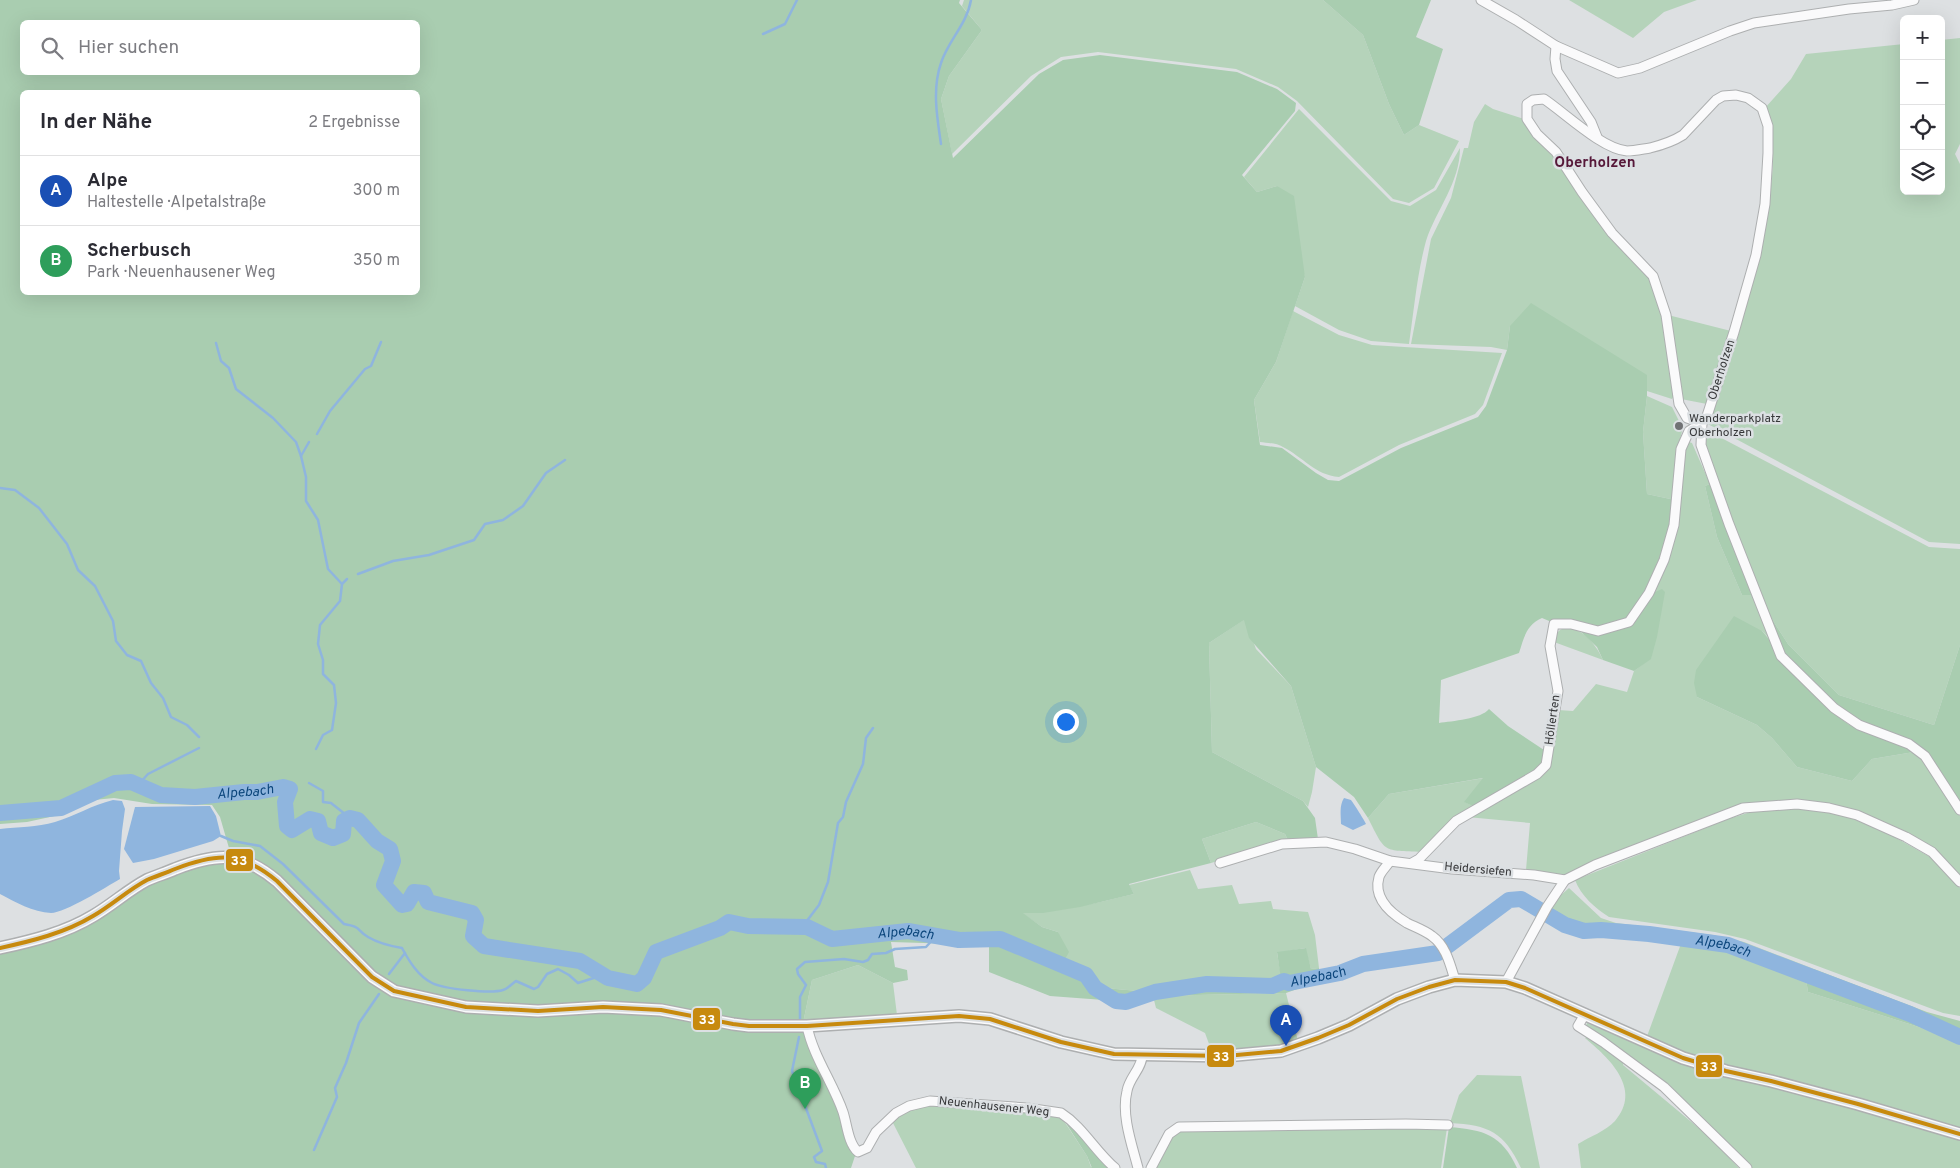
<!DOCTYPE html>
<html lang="de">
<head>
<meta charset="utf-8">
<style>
	:root { --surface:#fff; --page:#f2f2f3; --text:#2b2b33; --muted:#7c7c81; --line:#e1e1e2; --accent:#707274 }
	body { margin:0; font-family:Overpass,sans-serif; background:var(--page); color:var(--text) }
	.controls { position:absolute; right:15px; top:15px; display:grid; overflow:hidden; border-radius:8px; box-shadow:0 5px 20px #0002 }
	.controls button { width:45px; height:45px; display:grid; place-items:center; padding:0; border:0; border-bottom:1px solid var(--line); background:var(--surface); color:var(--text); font:25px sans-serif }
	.you { position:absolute; left:1065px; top:721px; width:18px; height:18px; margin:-12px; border:4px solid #fff; border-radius:50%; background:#1a73e8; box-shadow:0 0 0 8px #1a73e833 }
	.badge { display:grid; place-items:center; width:32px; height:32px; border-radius:50%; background:var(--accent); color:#fff; font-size:16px; font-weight:700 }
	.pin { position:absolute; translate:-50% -41px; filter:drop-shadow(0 1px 2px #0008) }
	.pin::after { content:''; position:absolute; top:26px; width:18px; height:15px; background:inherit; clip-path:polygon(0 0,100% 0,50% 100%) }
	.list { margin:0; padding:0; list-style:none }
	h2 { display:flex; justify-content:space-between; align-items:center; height:65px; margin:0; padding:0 20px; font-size:21px }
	h2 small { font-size:16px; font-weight:400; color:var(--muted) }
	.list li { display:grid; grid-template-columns:32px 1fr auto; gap:15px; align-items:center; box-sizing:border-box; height:70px; padding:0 20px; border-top:1px solid var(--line) }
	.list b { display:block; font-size:19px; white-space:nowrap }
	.list p { margin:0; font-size:16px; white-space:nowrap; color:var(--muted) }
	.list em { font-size:16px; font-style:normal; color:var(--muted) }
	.icon { flex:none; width:28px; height:28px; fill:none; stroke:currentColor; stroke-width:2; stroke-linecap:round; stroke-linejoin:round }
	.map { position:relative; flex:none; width:1960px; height:1168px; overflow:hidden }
	.search { position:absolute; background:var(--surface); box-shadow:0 5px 20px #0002; left:20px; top:20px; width:400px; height:55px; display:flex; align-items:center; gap:12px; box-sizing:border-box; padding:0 18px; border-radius:8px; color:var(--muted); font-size:19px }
	.panel { position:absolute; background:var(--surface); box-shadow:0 5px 20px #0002; left:20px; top:90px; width:400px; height:205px; border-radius:8px }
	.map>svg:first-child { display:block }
</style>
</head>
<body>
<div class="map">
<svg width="1960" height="1168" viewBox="0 0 1960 1168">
	<rect width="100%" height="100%" fill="#dde0e2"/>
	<g fill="#b5d3ba">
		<path d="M964 0H1323L1363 35 1389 104 1404 135 1419 125 1459 141 1434 188 1409 203 1393 199 1297 101 1278 87 1236 69 1098 52 1061 57 1031 76 952 154 941 99 949 76 982 30 962 6Z"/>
		<path d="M1569 0H1697L1664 12 1633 38Z"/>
		<path d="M1960 38V144L1955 154 1960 164V544L1929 542 1706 423C1718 382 1730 340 1742 298 1759 241 1787 166 1765 108L1791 79 1806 54 1904 44V191H1941V40Z"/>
		<path d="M1485 104 1493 109 1524 119 1647 273 1659 300 1674 395 1672 399 1647 391 1646 375 1510 326 1507 350 1491 347 1411 344 1431 239 1451 198 1464 148H1468L1474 122Z"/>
		<path d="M1299 109 1391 201 1410 206 1436 190 1460 148C1460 183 1436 210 1426 241 1417 274 1414 310 1409 344L1371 341 1339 330 1295 306 1305 277 1277 186 1257 192 1244 177Z"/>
		<path d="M1293 311 1339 335 1372 345 1502 353 1483 405 1475 414 1399 445 1339 477C1315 475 1303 457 1283 447 1277 443 1267 443 1260 442L1254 400 1276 362Z"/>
		<path d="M1668 315 1731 331 1707 404 1681 399Z"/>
		<path d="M1647 396 1672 407 1680 423 1682 431 1678 449 1675 500 1647 494 1643 432Z"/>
		<path d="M1710 432 1929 547 1960 549V645L1934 725 1839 695 1788 644 1768 613 1733 524 1703 438Z"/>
		<path d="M1689 442 1692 443 1710 484 1705 486 1717 537 1742 595H1752L1769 638 1762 631 1697 697 1757 725 1772 738 1797 767 1852 781 1872 759 1914 752 1923 759 1960 816V878C1951 869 1945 857 1934 850 1923 843 1911 838 1900 832 1846 804 1806 793 1745 806L1565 875 1526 870 1530 823 1467 817 1542 774 1558 710 1573 711 1596 684 1627 692 1634 671 1651 658 1653 593 1686 443Z"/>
		<path d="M1245 619 1256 649 1291 686 1316 767 1312 792 1308 807 1303 801 1212 752 1209 643Z"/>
		<path d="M1567 628C1584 629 1596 645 1603 660L1554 642C1556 633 1558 629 1567 628Z"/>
		<path d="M1484 778 1465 802 1475 807 1422 852C1383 850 1386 854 1368 818L1389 794Z"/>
		<path d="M1793 808 1822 810 1844 815 1889 834 1939 862 1960 888V1016L1943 1013 1745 939 1715 932 1609 917C1595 908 1581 896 1575 880L1728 819 1754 811Z"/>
		<path d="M1256 822 1285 834 1288 840 1211 863 1202 839Z"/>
		<path d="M1190 870 1198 889 1232 885 1239 904 1271 901 1273 909 1308 912 1315 935 1319 968 1311 969 1305 948 1277 953 1283 986 1215 982 1138 991 1105 988 1064 961 1058 932 1042 927 1022 913C1060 912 1096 903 1134 894L1129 885Z"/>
		<path d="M1569 888 1601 918 1616 923 1713 935 1744 942 1814 969 1805 973 1808 992 1960 1040V1131L1849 1095 1725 1067 1646 1039 1682 941 1589 930 1550 921 1545 918 1553 902Z"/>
		<path d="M858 965 893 983 897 1015 803 1023 812 980Z"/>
		<path d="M1286 993 1298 1041 1259 1049 1212 1052 1205 1033 1156 1008 1153 996Z"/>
		<path d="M1587 1023 1673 1059 1826 1099 1960 1139V1168H1750L1689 1106 1586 1027Z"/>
		<path d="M1587 1037 1624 1061 1623 1065 1707 1135 1739 1168H1581L1578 1144C1589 1137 1606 1131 1615 1121 1643 1089 1609 1058 1585 1038Z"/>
		<path d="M1477 1075 1521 1076 1540 1168H1521C1504 1132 1489 1125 1450 1123L1459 1095Z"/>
		<path d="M930 1104 1060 1115 1087 1156 1091 1167 1099 1168H916L893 1123V1119L909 1108Z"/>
		<path d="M1378 1127 1447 1128 1441 1168H1156L1165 1147 1176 1131Z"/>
	</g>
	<g fill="#a9cdb0" fill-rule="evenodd">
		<path d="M0 0H960L959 3 982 30 949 76 941 99 953 158 1039 74 1063 60 1100 55 1237 72 1277 89 1296 103 1295 111 1242 175 1257 192 1277 186 1294 196 1305 277 1276 362 1254 400 1260 445 1282 448 1316 473 1328 480 1339 481 1401 448 1478 417 1486 406 1507 350 1510 326 1531 303 1647 375V396L1643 432 1647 494 1675 500 1672 524 1649 592 1628 621 1599 630 1554 623 1542 618C1526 625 1524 638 1519 653L1441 680 1439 723C1452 721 1481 719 1489 709L1508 726 1547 752 1544 765 1475 807 1464 802 1483 778 1389 794 1368 818 1354 797 1316 767 1291 686 1249 638 1244 620 1209 643 1212 752 1303 801 1315 818 1318 839 1288 840 1285 834 1256 822 1202 839 1211 863 1129 884 1134 894 1080 907 1043 913H1023L1042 927 1058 932 1069 952 1064 961 1105 988 1138 991 1215 982 1282 986 1277 952 1306 948 1311 969 1319 968 1320 981 1286 993 1153 996 1145 1000 1117 1001 1050 996 989 972V945L891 942 895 967 907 970 908 980 893 983 858 965 812 980 803 1023H767L690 1012 466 1004 396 989 375 976 265 865 250 858 231 855 220 817 212 805 152 804 114 798 94 800 59 815 27 822 0 824ZM22 22H418V72H22ZM22 92H418V292H22Z"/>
		<path d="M1323 0H1431L1416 37 1443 49 1419 125 1404 135 1389 104 1363 35Z"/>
		<path d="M1710 484 1752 595H1742L1717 537 1705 486Z"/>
		<path d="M1662 589 1665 592 1657 637 1651 659 1634 671 1603 660 1597 647 1577 628 1598 634 1630 623 1653 593Z"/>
		<path d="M1768 613 1788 644 1839 695 1934 725 1960 645V806L1928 755 1859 723 1836 704 1782 653Z"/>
		<path d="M1734 616 1762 631 1832 712 1848 724 1860 730 1908 747 1914 752 1872 759 1852 781 1797 767 1772 738 1757 725 1697 697 1694 683 1696 670Z"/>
		<path d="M230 860 262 872 369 981 464 1011 602 1010 660 1012 803 1031 840 1111 856 1153 851 1168H0V949L62 933 148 882 199 864Z"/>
		<path d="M1814 969 1927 1012 1960 1021V1040L1808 992 1805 973Z"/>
		<path d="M1060 1114 1110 1168H1092L1087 1156Z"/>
		<path d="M1449 1127C1484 1130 1501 1134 1517 1168H1443Z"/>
	</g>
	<g fill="#8fb5de">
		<path d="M1344 798 1351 800C1354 804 1365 821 1366 824L1353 830 1341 824C1341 815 1339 806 1344 798Z"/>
		<path d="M113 800 122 801 125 809 122 831 119 871 120 879C106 887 65 913 51 913 33 912 15 902 0 894V829C18 827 37 827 55 822 75 816 92 805 113 800Z"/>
		<path d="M210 806 216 816 221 836 213 841 154 859 133 863 124 849 135 807Z"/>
	</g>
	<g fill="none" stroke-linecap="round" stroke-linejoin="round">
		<g stroke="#8fb5de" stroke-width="2.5">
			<path d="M763 34 785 24 797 0"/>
			<path d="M941 144C937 117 932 89 941 63 948 41 967 24 971 0"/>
			<path d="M216 343 221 361 229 368 236 389 273 418 296 442 301 456 306 477V501L318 520 328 569 342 584 340 601 320 625 318 644 323 660V674L334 685 336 703 332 730 323 735 316 749"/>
			<path d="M317 434 330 411 365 369 371 366 381 342"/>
			<path d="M301 456 309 442"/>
			<path d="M0 488 15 490 39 508 67 544 78 570 95 586 113 621 116 641 127 655 141 661 151 683 163 698 171 717 187 725 199 737"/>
			<path d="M358 574 393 561 429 555 474 540 485 524 503 520 523 506 546 473 565 460"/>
			<path d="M342 584 347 579"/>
			<path d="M309 783 323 791V802L331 803 350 818"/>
			<path d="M139 784 148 774 199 748"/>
			<path d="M221 836 233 841 260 846 283 864 344 924C362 927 356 930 368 937 378 943 390 946 402 948 409 961 418 976 432 983 444 989 491 994 503 990 507 989 512 984 516 981L534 989 538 987 547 974 558 969 569 975 578 983 603 975"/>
			<path d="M807 927 806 922 819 905 828 882 838 823 843 817 846 802 863 764 866 738 873 728"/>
			<path d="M389 974 405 953"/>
			<path d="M800 1020V997L806 985 798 974 797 969 805 962 844 959 863 962 868 960 872 954 886 953 895 949 926 947 936 936"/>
			<path d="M799 1037 792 1071 822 1151 814 1157 816 1162 825 1164 826 1168"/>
			<path d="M314 1150 337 1097 335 1088 346 1063 359 1023 379 994"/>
		</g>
		<path stroke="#8fb5de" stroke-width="16" id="s1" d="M0 813 61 808 115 783 131 782 161 795 195 797 244 792H257L283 787 290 789 285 802 287 826 292 830 310 819 318 821 321 833 333 838 343 834 344 821 350 818 358 820 377 841 390 849 393 861 384 885 402 905 407 904 414 892 424 893 428 902 472 913 476 920 473 936 484 946 580 961 608 978 637 984 644 978 656 952 720 928 729 922 748 926 807 927 832 939 908 931 959 940 1000 939 1086 975 1095 988 1116 1001 1126 1002 1155 992 1207 984 1272 986 1284 981 1289 983 1340 973 1363 964 1438 953 1509 900 1521 899 1565 925 1584 931 1601 930 1649 934 1728 945 1910 1014 1960 1037"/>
		<defs>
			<g id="minor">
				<path d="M1481 0 1516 20 1556 46 1618 73 1640 68 1730 31 1754 23 1849 9 1892 5 1914 0"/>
				<path d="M1556 46 1555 59 1557 71 1591 122 1597 137"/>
				<path d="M1702 423 1701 445 1729 524 1781 656 1834 708 1859 725 1909 744 1925 756 1960 810"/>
				<path d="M1390 861C1387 866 1381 871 1379 877 1373 898 1390 913 1407 923 1415 927 1424 930 1432 936 1446 946 1450 964 1455 980"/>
				<path d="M1220 863 1282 844 1326 842 1355 849 1390 861 1452 869 1534 875 1565 880"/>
				<path d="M1412 863 1419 859 1456 821 1537 774 1546 765 1558 691 1550 646 1554 624H1571L1598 631 1629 622 1649 593 1664 560 1674 525 1681 449 1689 431 1702 423 1707 416 1734 332 1756 255 1765 204 1768 153V126L1762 108 1748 98 1736 95 1723 96 1716 100 1683 135C1672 142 1662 145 1650 148 1643 149 1634 151 1627 151 1602 149 1565 113 1544 99L1533 100 1527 104V119L1537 134 1556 152 1582 192 1612 233 1653 276 1666 315 1679 404 1687 418 1702 423"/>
				<path d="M1506 982 1547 907 1565 880 1595 865 1743 808 1797 804 1829 808 1857 815 1906 837 1932 852 1960 882"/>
				<path d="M1585 1014 1578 1026 1603 1042 1664 1087 1747 1168"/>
				<path d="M807 1026C813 1056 833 1083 843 1112 847 1124 848 1143 858 1152L867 1148 876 1132 896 1113 909 1106 930 1101 1027 1108 1061 1113C1083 1127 1095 1151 1115 1168"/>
				<path d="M1138 1168C1132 1145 1121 1115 1127 1091 1129 1078 1142 1068 1142 1056"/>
				<path d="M1151 1168 1169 1134 1179 1127 1406 1124 1448 1125"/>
			</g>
			<path id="major" d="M0 948C32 941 65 933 93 916 112 905 128 890 147 880 156 876 166 873 175 869 217 853 241 851 277 881L372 977 394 991 466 1007 538 1011 603 1007 661 1010 733 1024 749 1026H807L959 1016 990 1019 1061 1042 1114 1054 1226 1056 1281 1051 1318 1038 1349 1025 1397 999 1429 987 1455 980 1506 982 1525 988 1683 1058 1726 1071 1771 1081 1858 1104 1960 1134"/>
		</defs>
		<use href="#minor" stroke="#adafb0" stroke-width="11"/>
		<use href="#major" stroke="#adafb0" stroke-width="14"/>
		<use href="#minor" stroke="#fafafb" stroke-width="9"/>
		<use href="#major" stroke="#fafafb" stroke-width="11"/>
		<defs>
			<path id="bus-1" d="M0 948C32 941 65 933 93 916 112 905 128 890 147 880 156 876 166 873 175 869 217 853 241 851 277 881L372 977 394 991 466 1007 538 1011 603 1007 661 1010 733 1024 749 1026H807L959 1016 990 1019 1061 1042 1114 1054 1226 1056 1281 1051 1318 1038 1349 1025 1397 999 1429 987 1455 980 1506 982 1525 988 1683 1058 1726 1071 1771 1081 1858 1104 1960 1134"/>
		</defs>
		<use href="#bus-1" stroke="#dce0e3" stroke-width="8"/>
		<use href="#bus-1" stroke="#c78a0e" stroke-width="4"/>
	</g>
	<circle fill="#707274" stroke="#dce0e3" stroke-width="2" cx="1679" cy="426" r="5"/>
	<g text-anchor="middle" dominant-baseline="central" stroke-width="5" stroke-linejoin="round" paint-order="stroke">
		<g font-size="12" fill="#363739" stroke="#dce0e3">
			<text transform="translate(1722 370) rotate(-72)">Oberholzen</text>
			<text transform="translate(1553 720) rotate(-82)">Höllerten</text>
			<text transform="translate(1478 870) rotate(5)">Heidersiefen</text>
			<text transform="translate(994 1107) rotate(6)">Neuenhausener Weg</text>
		</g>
		<g font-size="12" fill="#363739" stroke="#dce0e3" text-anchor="start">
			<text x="1689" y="419">Wanderparkplatz<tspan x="1689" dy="14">Oberholzen</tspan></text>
		</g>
		<g font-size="14" font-style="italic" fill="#0c467c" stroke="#dce0e3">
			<text stroke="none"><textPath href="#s1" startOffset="254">Alpebach</textPath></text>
			<text stroke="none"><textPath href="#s1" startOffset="1126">Alpebach</textPath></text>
			<text stroke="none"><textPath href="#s1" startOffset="1996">Alpebach</textPath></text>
			<text stroke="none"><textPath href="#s1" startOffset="1561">Alpebach</textPath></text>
		</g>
		<g font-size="15" font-weight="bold" fill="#561839" stroke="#dce0e3">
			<text x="1595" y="163">Oberholzen</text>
		</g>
	</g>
	<g stroke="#dce0e3" stroke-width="2">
		<rect x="225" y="848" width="29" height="24" rx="5" fill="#c78a0e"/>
		<rect x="692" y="1007" width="29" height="24" rx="5" fill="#c78a0e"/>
		<rect x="1206" y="1044" width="29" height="24" rx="5" fill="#c78a0e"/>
		<rect x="1695" y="1054" width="28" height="24" rx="5" fill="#c78a0e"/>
	</g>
	<g font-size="14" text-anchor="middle" font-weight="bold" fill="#fff">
		<text x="239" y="865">33</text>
		<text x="707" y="1024">33</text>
		<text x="1221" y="1061">33</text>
		<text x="1709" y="1071">33</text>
	</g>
</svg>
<div class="controls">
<button>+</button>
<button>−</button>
<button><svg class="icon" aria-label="locate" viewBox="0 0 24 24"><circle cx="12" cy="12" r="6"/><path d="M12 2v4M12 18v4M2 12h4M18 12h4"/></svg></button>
<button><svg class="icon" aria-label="layers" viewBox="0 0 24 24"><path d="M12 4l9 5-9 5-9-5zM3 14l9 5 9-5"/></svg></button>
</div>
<div class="you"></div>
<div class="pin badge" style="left:1286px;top:1046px;background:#1a4fb4">A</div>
<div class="pin badge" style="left:805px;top:1109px;background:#2e9e5b">B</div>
<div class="search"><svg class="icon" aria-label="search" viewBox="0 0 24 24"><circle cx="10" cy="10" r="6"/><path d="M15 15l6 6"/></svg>Hier suchen</div>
<section class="panel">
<h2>In der Nähe<small>2 Ergebnisse</small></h2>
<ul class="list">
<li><span class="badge" style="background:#1a4fb4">A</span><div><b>Alpe</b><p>Haltestelle · Alpetalstraße</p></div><em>300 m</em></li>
<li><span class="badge" style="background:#2e9e5b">B</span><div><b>Scherbusch</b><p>Park · Neuenhausener Weg</p></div><em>350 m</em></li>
</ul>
</section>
</div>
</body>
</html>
